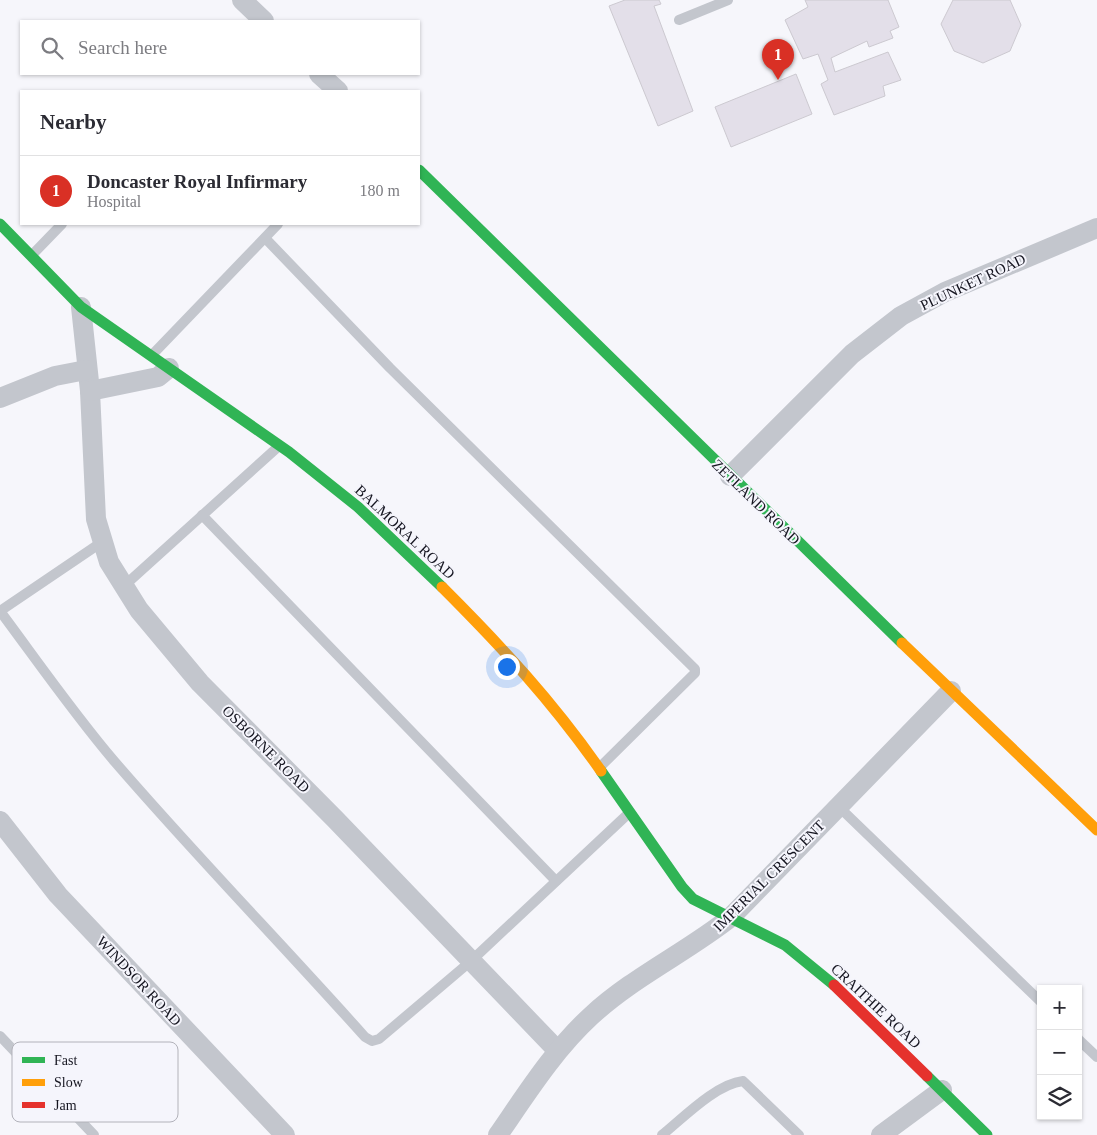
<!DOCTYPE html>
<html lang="en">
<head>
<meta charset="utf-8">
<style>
	:root { --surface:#fff; --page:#f2f2f3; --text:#2b2b33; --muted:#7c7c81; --line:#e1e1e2; --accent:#d93025 }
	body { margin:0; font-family:Georgia,serif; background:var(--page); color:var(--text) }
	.controls { position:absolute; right:15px; bottom:15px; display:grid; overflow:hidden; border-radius:0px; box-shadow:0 1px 4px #0004 }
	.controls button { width:45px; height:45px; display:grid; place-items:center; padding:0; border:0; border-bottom:1px solid var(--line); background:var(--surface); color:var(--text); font:25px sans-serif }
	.you { position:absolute; left:506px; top:666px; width:18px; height:18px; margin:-12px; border:4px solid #fff; border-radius:50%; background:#1a73e8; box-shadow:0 0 0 8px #1a73e833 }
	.badge { display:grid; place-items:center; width:32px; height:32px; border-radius:50%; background:var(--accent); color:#fff; font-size:16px; font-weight:700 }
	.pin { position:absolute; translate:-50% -41px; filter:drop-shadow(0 1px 2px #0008) }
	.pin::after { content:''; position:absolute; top:26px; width:18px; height:15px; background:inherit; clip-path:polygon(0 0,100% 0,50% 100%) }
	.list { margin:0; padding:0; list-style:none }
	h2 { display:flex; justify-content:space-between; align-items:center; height:65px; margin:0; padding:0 20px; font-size:21px }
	h2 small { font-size:16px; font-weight:400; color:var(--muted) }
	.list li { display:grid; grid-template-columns:32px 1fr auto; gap:15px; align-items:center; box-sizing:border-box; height:70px; padding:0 20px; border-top:1px solid var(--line) }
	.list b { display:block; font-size:19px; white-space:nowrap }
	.list p { margin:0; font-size:16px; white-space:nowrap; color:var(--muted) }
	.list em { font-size:16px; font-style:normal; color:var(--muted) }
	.icon { flex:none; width:28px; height:28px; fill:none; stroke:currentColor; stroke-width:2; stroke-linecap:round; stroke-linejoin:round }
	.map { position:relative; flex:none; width:1097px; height:1135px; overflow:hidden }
	.search { position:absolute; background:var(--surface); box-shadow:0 1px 4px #0004; left:20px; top:20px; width:400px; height:55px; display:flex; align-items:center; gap:12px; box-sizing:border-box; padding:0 18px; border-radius:0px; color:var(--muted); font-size:19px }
	.panel { position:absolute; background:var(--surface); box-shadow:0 1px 4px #0004; left:20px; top:90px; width:400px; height:135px; border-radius:0px }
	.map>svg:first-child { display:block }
</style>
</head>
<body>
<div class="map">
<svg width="1097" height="1135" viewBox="0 0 1097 1135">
	<rect width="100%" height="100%" fill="#f6f6fb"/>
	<g fill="#e3dfe9" stroke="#ccc9d0">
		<path d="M625 0H659L661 4 654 6 693 111 658 126 609 6Z"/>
		<path d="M805 0H888L899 27 890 31 893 38 869 47 867 41 831 58 835 72 888 52 901 80 883 86 885 96 834 115 821 84 828 80 818 54 803 59 785 20 808 7Z"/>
		<path d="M953 0H1010L1021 25 1010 51 983 63 954 51 941 24Z"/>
		<path d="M796 74 812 114 731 147 715 107Z"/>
	</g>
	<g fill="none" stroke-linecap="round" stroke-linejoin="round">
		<g stroke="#c3c6cd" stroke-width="10">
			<path d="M679 20 728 0"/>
			<path d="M265 238 390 368 695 669V673L600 767"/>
			<path d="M32 255 62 224"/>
			<path d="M152 355 278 224"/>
			<path d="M202 515 556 881"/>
			<path d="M124 586 279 446"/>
			<path d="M0 611C38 662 74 714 115 762 196 856 282 944 365 1037L372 1041 379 1039 471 961 629 813"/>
			<path d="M0 611 102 542"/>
			<path d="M839 807 1041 1002"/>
			<path d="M0 1036 94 1135"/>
			<path d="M1078 1039 1097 1057"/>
			<path d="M662 1135C683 1118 716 1084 743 1081L799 1135"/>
		</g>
		<g stroke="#c3c6cd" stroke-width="20">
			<path d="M242 0 264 21"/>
			<path d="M319 74 338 91"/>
			<path d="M81 307 90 391 96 519 109 562 139 610 200 683 335 819 557 1050"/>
			<path d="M90 391 158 377 169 368"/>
			<path d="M0 398 55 376 86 370"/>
			<path d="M730 476 852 354 901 316 945 292 1097 228"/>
			<path d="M0 821 58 895 285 1135"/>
			<path d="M498 1135C527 1093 554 1050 591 1016 633 977 687 952 731 917L951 691"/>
			<path d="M881 1135 942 1090"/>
		</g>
		<g stroke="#30b455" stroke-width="11">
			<path d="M419 170 902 643"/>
			<path d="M0 224 81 307 289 452 358 507 442 587"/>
			<path d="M601 771 682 887 693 899 785 945 834 985"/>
			<path d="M927 1076 987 1135"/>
		</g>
		<g stroke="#ff9f0a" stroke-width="11">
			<path d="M442 587C502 647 552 701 601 771"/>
			<path d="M902 643 1097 830"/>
		</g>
		<path stroke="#e5322d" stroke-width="11" d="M834 985 927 1076"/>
	</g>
	<g text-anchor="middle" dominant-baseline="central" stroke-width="4" stroke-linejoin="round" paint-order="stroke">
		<g font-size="15" fill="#151520" stroke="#f5f5fc">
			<text transform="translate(973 282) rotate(-25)">PLUNKET ROAD</text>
			<text transform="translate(756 502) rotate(44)">ZETLAND ROAD</text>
			<text transform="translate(405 532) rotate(43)">BALMORAL ROAD</text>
			<text transform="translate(266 749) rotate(45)">OSBORNE ROAD</text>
			<text transform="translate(769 876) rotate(-45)">IMPERIAL CRESCENT</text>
			<text transform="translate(139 981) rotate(47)">WINDSOR ROAD</text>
			<text transform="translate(876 1006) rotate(43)">CRAITHIE ROAD</text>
		</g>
	</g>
	<rect x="12" y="1042" width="166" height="80" rx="8" fill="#f5f5fc" stroke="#b2b2ba" stroke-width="1"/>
	<rect x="22" y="1057" width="23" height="6" fill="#30b455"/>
	<rect x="22" y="1079" width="23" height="7" fill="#ff9f0a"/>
	<rect x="22" y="1102" width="23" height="6" fill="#e5322d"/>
	<g font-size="14" fill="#151520">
		<text x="54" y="1065">Fast</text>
		<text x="54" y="1087">Slow</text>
		<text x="54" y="1110">Jam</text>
	</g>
</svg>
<div class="controls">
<button>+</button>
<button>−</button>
<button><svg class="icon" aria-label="layers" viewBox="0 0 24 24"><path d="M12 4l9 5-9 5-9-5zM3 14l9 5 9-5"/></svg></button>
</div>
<div class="you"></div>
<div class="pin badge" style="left:778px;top:80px">1</div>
<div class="search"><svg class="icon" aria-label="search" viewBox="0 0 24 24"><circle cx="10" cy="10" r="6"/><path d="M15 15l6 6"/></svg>Search here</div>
<section class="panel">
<h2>Nearby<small></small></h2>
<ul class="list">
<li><span class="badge">1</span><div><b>Doncaster Royal Infirmary</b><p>Hospital</p></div><em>180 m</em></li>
</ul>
</section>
</div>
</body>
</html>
